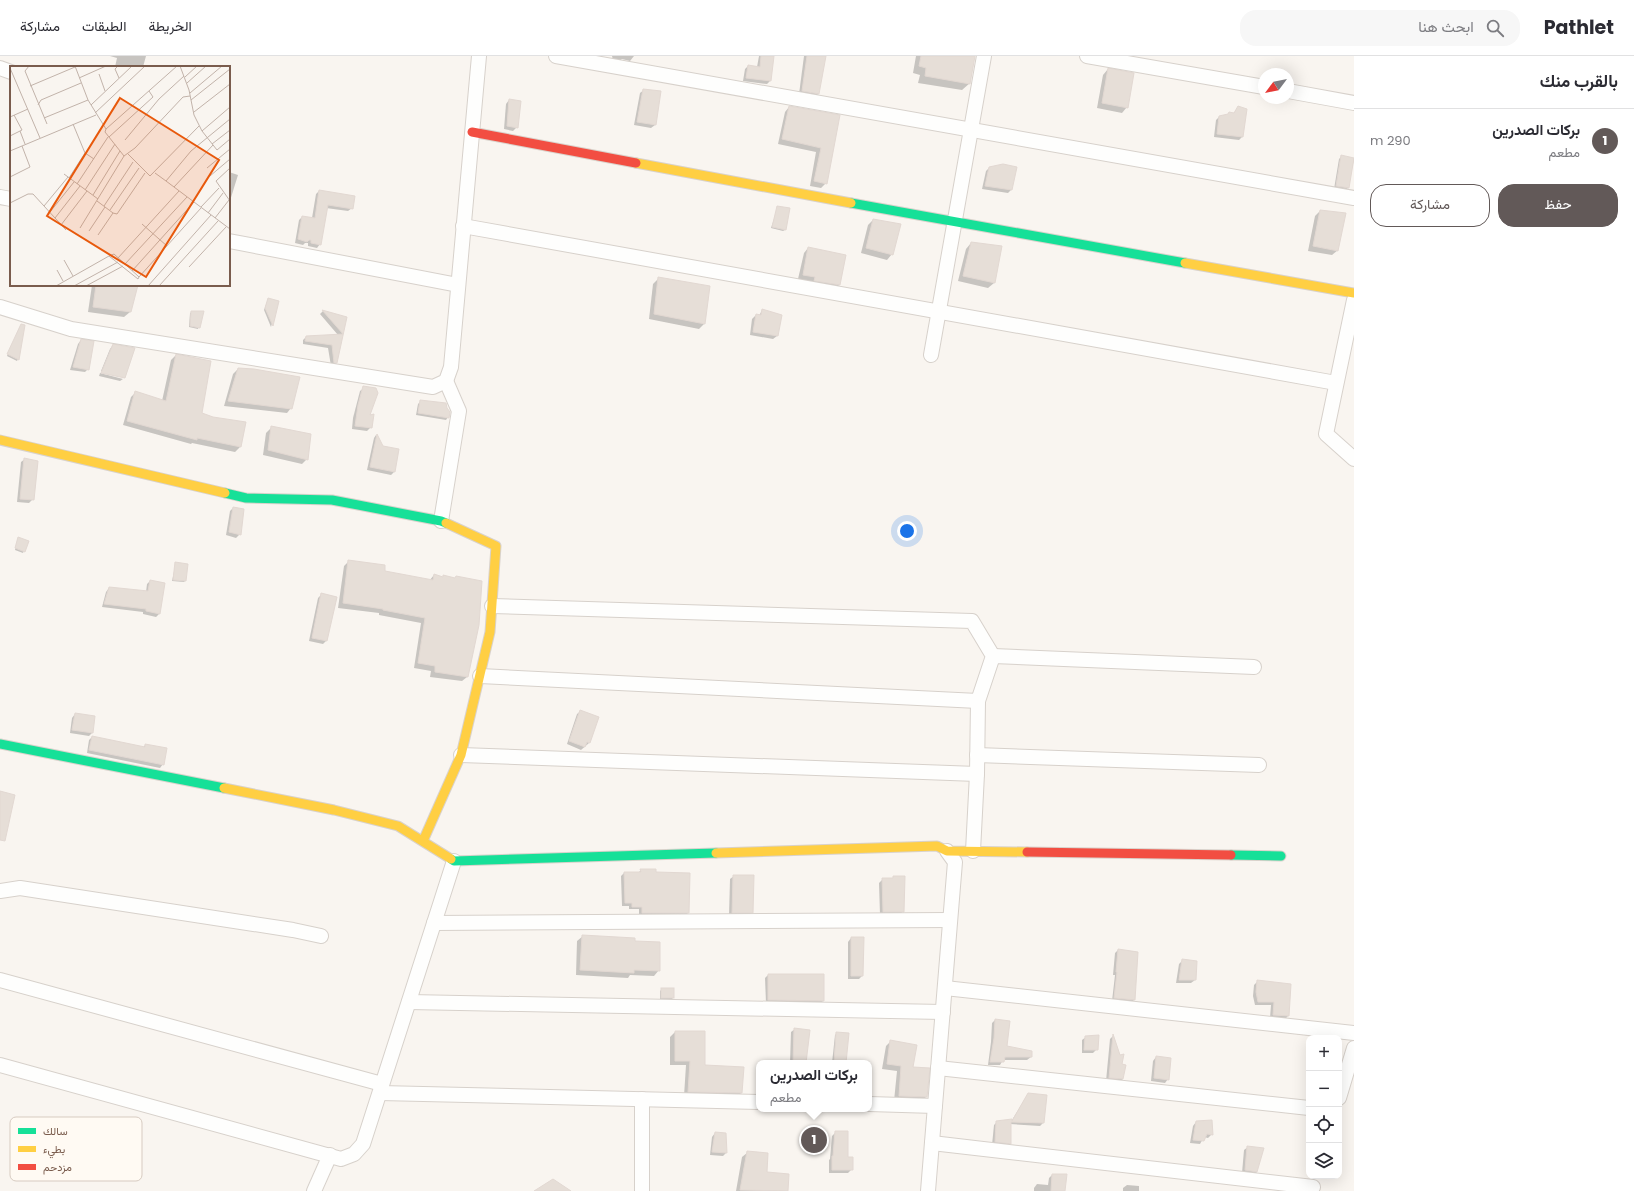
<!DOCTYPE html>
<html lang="ar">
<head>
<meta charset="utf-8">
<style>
	:root { --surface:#fff; --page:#f7f7f7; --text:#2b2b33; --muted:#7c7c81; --line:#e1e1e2; --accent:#625958 }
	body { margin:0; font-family:Poppins,Vazirmatn,sans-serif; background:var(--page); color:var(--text); direction:rtl }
	.controls { position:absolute; right:12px; bottom:12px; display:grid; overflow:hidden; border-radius:8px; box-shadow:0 4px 16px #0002 }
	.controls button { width:36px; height:36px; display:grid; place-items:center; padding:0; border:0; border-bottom:1px solid var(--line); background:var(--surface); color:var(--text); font:20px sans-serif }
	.compass { position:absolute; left:1258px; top:12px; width:36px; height:36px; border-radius:50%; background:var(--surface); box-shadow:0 4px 16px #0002; rotate:238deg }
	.you { position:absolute; left:907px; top:475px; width:14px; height:14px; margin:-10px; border:3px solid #fff; border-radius:50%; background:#1a73e8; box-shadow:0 0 0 6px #1a73e833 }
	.badge { display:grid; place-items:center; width:26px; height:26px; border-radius:50%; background:var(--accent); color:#fff; font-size:13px; font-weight:700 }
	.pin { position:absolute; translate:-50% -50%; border:2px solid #fff; box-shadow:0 1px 4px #0006 }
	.popup { position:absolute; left:756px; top:1004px; width:116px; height:52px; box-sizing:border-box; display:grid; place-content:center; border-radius:8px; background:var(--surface); filter:drop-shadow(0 1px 3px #0005); font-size:13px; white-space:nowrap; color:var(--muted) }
	.popup b { font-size:15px; color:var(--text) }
	.popup::after { content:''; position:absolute; left:50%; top:100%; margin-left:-8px; border:8px solid transparent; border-top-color:var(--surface) }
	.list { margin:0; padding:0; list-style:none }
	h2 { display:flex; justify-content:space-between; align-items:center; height:52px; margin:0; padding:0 16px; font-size:17px }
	h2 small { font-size:13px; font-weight:400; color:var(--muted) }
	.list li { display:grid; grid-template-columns:26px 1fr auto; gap:12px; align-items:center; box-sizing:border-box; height:64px; padding:0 16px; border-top:1px solid var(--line) }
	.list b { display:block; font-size:15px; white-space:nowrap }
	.list p { margin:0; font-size:13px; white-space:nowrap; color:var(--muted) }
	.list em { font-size:13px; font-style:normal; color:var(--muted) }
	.actions { display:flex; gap:8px; padding:12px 16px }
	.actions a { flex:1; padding:9px 0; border:1px solid var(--accent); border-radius:16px; text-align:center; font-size:14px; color:var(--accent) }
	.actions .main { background:var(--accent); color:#fff }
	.icon { flex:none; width:22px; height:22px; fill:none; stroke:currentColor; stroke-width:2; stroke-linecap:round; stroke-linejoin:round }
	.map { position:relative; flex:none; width:1354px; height:1135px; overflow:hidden; direction:ltr }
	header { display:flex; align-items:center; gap:24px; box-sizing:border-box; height:56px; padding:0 20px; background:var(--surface); border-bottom:1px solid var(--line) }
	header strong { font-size:19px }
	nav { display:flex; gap:22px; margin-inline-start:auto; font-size:14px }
	.search { width:280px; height:36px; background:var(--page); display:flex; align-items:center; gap:10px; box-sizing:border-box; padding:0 14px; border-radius:16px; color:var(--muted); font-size:15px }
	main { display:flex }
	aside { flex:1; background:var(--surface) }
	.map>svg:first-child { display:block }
</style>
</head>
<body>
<header>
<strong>Pathlet</strong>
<div class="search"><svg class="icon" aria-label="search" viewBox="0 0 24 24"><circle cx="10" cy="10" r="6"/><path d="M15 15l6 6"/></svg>ابحث هنا</div>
<nav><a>الخريطة</a><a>الطبقات</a><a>مشاركة</a></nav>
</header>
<main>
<aside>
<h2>بالقرب منك<small></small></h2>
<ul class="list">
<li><span class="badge">1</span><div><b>بركات الصدرين</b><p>مطعم</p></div><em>290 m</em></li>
</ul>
<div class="actions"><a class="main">حفظ</a><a>مشاركة</a></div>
</aside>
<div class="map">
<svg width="1354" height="1135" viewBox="0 0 1354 1135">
	<rect width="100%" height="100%" fill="#f9f5f0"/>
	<g fill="#0003">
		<path d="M110 0H146L143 11H115L117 2Z"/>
		<path d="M612 0H634L630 5 622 3 619 5 613 4Z"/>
		<path d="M759 0H773L770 25 767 28 743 25 745 13 748 10 757 11Z"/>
		<path d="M804 0H825L818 38 815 41 799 38Z"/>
		<path d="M916 0H974L970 27 962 34 918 27 920 19 913 17Z"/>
		<path d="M1108 13 1127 51 1122 57 1097 52 1103 19Z"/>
		<path d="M229 20H231L229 41Z"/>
		<path d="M644 34 655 69 651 72 634 69 640 37Z"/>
		<path d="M509 44 517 71 513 75 504 73 506 48Z"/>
		<path d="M789 51 839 60 826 127 821 132 810 130 816 96 778 88 785 56Z"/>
		<path d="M1239 51 1242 81 1239 84 1214 81 1216 64 1219 61 1233 58Z"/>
		<path d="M1342 100 1354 103 1348 132 1345 134 1334 133 1339 103Z"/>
		<path d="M1016 111 1011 134 1008 137 982 133 986 115 989 112Z"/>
		<path d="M229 116 238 119 229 148Z"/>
		<path d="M319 135 352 152 348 155 326 152 320 188 317 192 308 190V187H305L303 189 295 187 299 164 302 161 312 162 316 138Z"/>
		<path d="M778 151 785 174 783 175 771 172Z"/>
		<path d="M1320 155 1338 194 1332 199 1308 195 1315 160Z"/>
		<path d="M873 164 892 198 887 204 861 197 868 169Z"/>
		<path d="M971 187 994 227 988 232 958 225 966 193Z"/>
		<path d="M808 192 845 200 839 229 835 234 798 223 804 197Z"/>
		<path d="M659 222 704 268 699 273 649 263 653 228Z"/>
		<path d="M92 229H137L130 256 124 261 88 256Z"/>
		<path d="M268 243 278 245 271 271 264 254Z"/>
		<path d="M762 254 781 259 777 280 773 283 750 279 752 263 756 259 759 260Z"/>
		<path d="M323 255 346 262 336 307 333 310H331L328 292 303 288V284L306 281 338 279 320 258Z"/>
		<path d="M192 256H202L198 273 189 271 190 257Z"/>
		<path d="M24 270 18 303 17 305 7 300 20 271Z"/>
		<path d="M81 284 88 313 85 316 70 314 78 288Z"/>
		<path d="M113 289 133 293 123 322V321L101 315 110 293Z"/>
		<path d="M176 299 201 358 240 391 235 396 192 387 191 388 123 369 131 341 136 336 162 345 171 304Z"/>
		<path d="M238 313 291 352 287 357 224 350 233 318Z"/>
		<path d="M100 317 123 323 120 325 99 320Z"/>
		<path d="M364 332 371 371 367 375 352 373 353 362 360 335Z"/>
		<path d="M421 345 448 361 446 364 416 359 418 348Z"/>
		<path d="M271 372 307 403 302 408 263 399 266 377Z"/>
		<path d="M376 379 382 391 398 394 394 416 391 419 367 414 374 382Z"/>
		<path d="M25 403 33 443 29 447 17 446 21 406Z"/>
		<path d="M233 452 240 478 236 482 226 479 230 455Z"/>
		<path d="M18 482 28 485 23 497 15 494Z"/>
		<path d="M349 505 384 516 429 525 434 519 467 621 462 625 430 621 431 615 414 612 421 567 379 559V557L338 552 344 510Z"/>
		<path d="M176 507 185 525 184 526 172 525Z"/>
		<path d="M150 525 163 527 159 558 156 561 143 558V556L102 551 106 536 109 532 146 536 147 528Z"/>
		<path d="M322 538 336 541 326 585 323 588 309 585 318 542Z"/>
		<path d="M581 655 589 687 581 694 567 688 577 658Z"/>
		<path d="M75 658 92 677 89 680 70 677 72 662Z"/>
		<path d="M92 681 143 692 145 689 163 708 160 712 87 697 89 684Z"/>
		<path d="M641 814 655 817 688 857 685 860H639V853H629V850H622L621 820 624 817H638Z"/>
		<path d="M734 820 752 856 748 860H729L730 823Z"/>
		<path d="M894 821 903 855 900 859H880L879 827 883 823H891Z"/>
		<path d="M583 880 634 886 659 914 654 920 630 919 628 922 576 919 577 885Z"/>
		<path d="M851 882 862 920 859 923H848V886Z"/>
		<path d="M1118 894 1137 896 1134 944 1131 947 1112 945 1115 919H1113L1115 897Z"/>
		<path d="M1183 904 1195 924 1191 927H1176L1179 908Z"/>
		<path d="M768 919 823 945 820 948 766 947 765 922Z"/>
		<path d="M1258 925 1290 929 1288 960 1285 963 1270 962 1271 949H1255L1253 940 1254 929Z"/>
		<path d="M662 933H673V942L672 943H660V935Z"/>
		<path d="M995 964 1006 991 1031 1001 1027 1004H1003L1000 1009H988L991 986 992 967Z"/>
		<path d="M795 973 805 1007H790L791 976Z"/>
		<path d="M675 976 704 1009 741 1037 737 1041 684 1040 686 1009H670V981Z"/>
		<path d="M837 977 846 1007H832L835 979Z"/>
		<path d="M1113 980 1121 1009 1123 1023 1119 1026 1106 1025 1110 983Z"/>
		<path d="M1086 981 1097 993 1093 997H1082V984Z"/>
		<path d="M890 986 912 1011 926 1041 921 1046 894 1045 897 1015 882 1013 886 990Z"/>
		<path d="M1156 1001 1168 1023 1165 1027 1151 1025 1153 1005Z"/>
		<path d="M1028 1038 1043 1067 1040 1070 1010 1068V1087L1007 1090 992 1089 994 1069 997 1066 1012 1064Z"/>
		<path d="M1196 1066 1212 1078 1208 1082 1204 1081 1200 1088 1190 1087 1193 1070Z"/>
		<path d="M836 1076 852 1113 848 1117H829V1104L830 1103 832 1080Z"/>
		<path d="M715 1077 726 1097 723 1100 710 1099 712 1081Z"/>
		<path d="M1248 1091 1257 1116 1253 1119 1242 1117 1244 1094Z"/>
		<path d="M747 1097 765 1117 788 1119 787 1135H736L742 1101Z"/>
		<path d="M1052 1119 1064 1135H1034V1132L1037 1128 1048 1129 1049 1122Z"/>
		<path d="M1127 1129 1139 1130V1135H1123V1132Z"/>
	</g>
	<g fill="#e6ded7" stroke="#e2d8d2">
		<path d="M761 0H774L771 25 746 22 748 9 760 11Z"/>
		<path d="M807 0H826L819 38 802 35Z"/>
		<path d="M921 0H975L970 28 925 20 926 12 919 10Z"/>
		<path d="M1108 12 1134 17 1128 52 1102 47Z"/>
		<path d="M643 33 661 35 656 69 637 66Z"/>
		<path d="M509 43 521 45 518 72 507 70Z"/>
		<path d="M789 50 840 59 827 128 814 125 821 92 782 83Z"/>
		<path d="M1238 50 1247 53 1243 81 1217 78 1219 60 1228 58 1229 56 1234 57Z"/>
		<path d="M1341 99 1354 102 1349 132 1336 130Z"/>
		<path d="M1003 108 1017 111 1012 134 985 130 989 111Z"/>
		<path d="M319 134 355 140 353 153 328 149 321 189 311 187V184H309L307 186 298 183 302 160 315 162Z"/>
		<path d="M777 150 790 152 786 174 772 171Z"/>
		<path d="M1320 154 1346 157 1338 195 1313 190Z"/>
		<path d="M873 163 901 168 893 199 866 192Z"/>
		<path d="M971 186 1002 190 995 227 963 220Z"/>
		<path d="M808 191 846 199 840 229 814 225 815 221 803 219Z"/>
		<path d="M658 221 710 230 705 268 654 258Z"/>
		<path d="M96 229H138L131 256 93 251Z"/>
		<path d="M268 242 279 245 273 270 265 252Z"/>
		<path d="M762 253 782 259 778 280 753 276 756 258 761 259Z"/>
		<path d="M322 254 347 261 337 307H334L332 289 305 285 306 280 343 278Z"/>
		<path d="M191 255H204L200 272 190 270Z"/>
		<path d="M21 268 25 269 19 304 7 298Z"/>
		<path d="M81 283 94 285 89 314 73 311Z"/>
		<path d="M113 288 135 292 125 322 101 317Z"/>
		<path d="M176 298 211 305 202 357 213 361 246 366 241 391 197 382V384L127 365 135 335 166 345Z"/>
		<path d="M238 312 254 313 300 321 292 353 228 345Z"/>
		<path d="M363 330 376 332 378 337 370 359 374 358 372 372 355 370 358 349Z"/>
		<path d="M420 344 446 347 447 352 450 356 449 362 418 357Z"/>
		<path d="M271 370 311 378 308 404 268 394Z"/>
		<path d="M377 378 383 390 399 393 395 416 370 411Z"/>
		<path d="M24 402 38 405 34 444 20 443Z"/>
		<path d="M233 451 244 453 241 479 229 476Z"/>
		<path d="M18 481 29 485 25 496 15 492Z"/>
		<path d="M348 504 385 509V515L433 524 434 518 443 521V519L455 522 456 520 482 525 479 569 468 621 435 616V610L418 607 425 562 383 554V553L343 547Z"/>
		<path d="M175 506 188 508 186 525 173 524Z"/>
		<path d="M150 524 165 527 160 558 146 555V553L104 548 109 531 148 535Z"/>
		<path d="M321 537 337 541 327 585 312 582Z"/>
		<path d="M580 654 599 661 590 687 587 686 585 691 569 685Z"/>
		<path d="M75 657 95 660 93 677 72 674Z"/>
		<path d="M92 680 145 691V688L167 692 164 709 89 694Z"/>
		<path d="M0 735 15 739 5 785 0 784Z"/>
		<path d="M640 813H656V816L690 817 689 857H642V851H632V847H625L624 816H641Z"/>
		<path d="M733 819H754L753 857H732Z"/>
		<path d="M893 820H905L904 856H883L882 822H893Z"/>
		<path d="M582 879 635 882V885L660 886V915L634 914V917L580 914Z"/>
		<path d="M851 881H864L863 920H851Z"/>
		<path d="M1118 893 1138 896 1135 944 1114 942 1117 916H1116Z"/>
		<path d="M1182 903 1197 905 1196 924H1179Z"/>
		<path d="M768 918H824V945L768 944Z"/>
		<path d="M1257 924 1291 928 1289 960 1273 959 1274 946H1258L1256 936Z"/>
		<rect x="661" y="932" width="13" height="10"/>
		<path d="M995 963 1010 965 1007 990 1032 995V1001H1005L1004 1006H990L994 982Z"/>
		<path d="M794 972 810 974 806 1007H793Z"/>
		<path d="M675 975H705V1009L744 1011 742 1037 688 1036 690 1005H675Z"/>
		<path d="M836 976 849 977 846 1007H834Z"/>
		<path d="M1113 978 1120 999 1124 998 1122 1008 1126 1009 1123 1023 1109 1022Z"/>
		<path d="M1099 979 1098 994H1084L1085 980Z"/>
		<path d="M890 984 917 989 913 1011 930 1012 927 1041 899 1040 901 1010 887 1008Z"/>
		<path d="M1156 1000 1171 1002 1169 1024 1154 1022Z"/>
		<path d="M1028 1037 1047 1039 1044 1067 1011 1066V1088L995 1086 996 1065 1012 1063V1065Z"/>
		<path d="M1212 1064 1213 1079 1207 1078 1204 1085 1193 1084 1196 1065Z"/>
		<path d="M835 1075H848V1101H853V1114H832V1100H833Z"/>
		<path d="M715 1076 726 1077 727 1097 712 1096Z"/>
		<path d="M1247 1090 1264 1092 1257 1116 1245 1114Z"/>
		<path d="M747 1095 768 1097 767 1116 789 1118 788 1135 740 1134Z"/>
		<path d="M1052 1118H1067L1065 1135H1051Z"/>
		<path d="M553 1123 571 1135H534Z"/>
	</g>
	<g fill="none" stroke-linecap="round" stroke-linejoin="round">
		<defs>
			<g id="street">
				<path d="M556 0 1354 142"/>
				<path d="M1087 0 1264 31"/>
				<path d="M0 12 11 16"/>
				<path d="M1288 35 1354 47"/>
				<path d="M0 141 11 143"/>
				<path d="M463 170 1336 327"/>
				<path d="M229 185 458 229"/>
				<path d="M1354 244 1326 378 1354 403"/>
				<path d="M0 251 71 273 433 331 446 325 451 311 479 0"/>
				<path d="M931 299 984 0"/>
				<path d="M441 465 459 355 446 325"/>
				<path d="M492 550 972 565 993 600 978 645 977 718 973 795"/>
				<path d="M993 600 1254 611"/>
				<path d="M480 620 978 645"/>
				<path d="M461 699 977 718"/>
				<path d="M977 699 1259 709"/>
				<path d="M0 835 20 832 293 874 321 880"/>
				<path d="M434 867 950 864"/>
				<path d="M0 924 382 1028"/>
				<path d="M945 932 1354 977"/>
				<path d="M409 946 943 956"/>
				<path d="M0 1009 341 1103 354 1098 363 1088 454 805"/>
				<path d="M938 1012 1309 1052"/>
				<path d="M380 1037 759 1046"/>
				<path d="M1339 1042 1354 992"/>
				<path d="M869 1048 935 1050"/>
				<path d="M932 1087 1313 1131"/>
				<path d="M314 1135 330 1099"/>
				<path d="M642 1135V1043"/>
				<path d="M928 1135 955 806 947 795"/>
			</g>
			<g id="fast">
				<path d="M851 147 1185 207"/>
				<path d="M225 437 246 442 332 444 441 465 446 467"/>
				<path d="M0 688 224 732"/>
				<path d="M1231 799 1281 800"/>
				<path d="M451 803 454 805 716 797"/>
			</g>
			<g id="slow">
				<path d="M636 107 851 147"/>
				<path d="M1185 207 1354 237"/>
				<path d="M0 384 225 437"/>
				<path d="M224 732 334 754 398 770 451 803"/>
				<path d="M423 785 461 699 490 576 496 490 446 467"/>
				<path d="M716 797 937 790 947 795 1027 796"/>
			</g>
			<g id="jam">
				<path d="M472 76 636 107"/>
				<path d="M1027 796 1231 799"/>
			</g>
		</defs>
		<use href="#street" stroke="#d7d1cb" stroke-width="16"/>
		<use href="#fast" stroke="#d9d2cb" stroke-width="11"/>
		<use href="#slow" stroke="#d9d2cb" stroke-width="11"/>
		<use href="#jam" stroke="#d9d2cb" stroke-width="11"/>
		<use href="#street" stroke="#fefefd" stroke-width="14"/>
		<use href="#fast" stroke="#16e098" stroke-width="9"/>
		<use href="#slow" stroke="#ffcf43" stroke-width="9"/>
		<use href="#jam" stroke="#f24e42" stroke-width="9"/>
	</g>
	<g transform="translate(10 10)">
		<rect width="220" height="220" fill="#f9f5f0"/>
		<path fill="none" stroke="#c2b3aa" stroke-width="1" d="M19 0 15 5 37 58M65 0 78 34 96 63 95 66 114 90M108 0 105 3 109 12M170 0 179 24 184 49 192 65 207 84 220 73M0 2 30 72M89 8 95 25M175 11 187 0M69 12 96 0M177 17 196 0M20 20 65 1M180 27 212 0M181 34 220 3M28 39 31 34 71 17M81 39 122 0M184 46 220 18M85 47 135 0M0 51 18 43M34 52 78 34M220 53 181 85 156 115 220 163M63 58 75 87 84 93M96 63 167 0M10 65 15 78M192 65 220 41M0 70 12 64 4 49M99 71 143 31 139 25M115 74 149 33 174 10M202 78 220 64M0 85 86 49M118 88 140 110 189 60M197 102 220 83M220 102 206 115 220 135M145 107 156 115M54 108 88 133M200 110 220 93M0 111 20 101 12 80M59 112 75 87M67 118 98 71M164 121 203 79M75 124 105 78M83 129 110 85M87 135 103 147M0 137 18 128H23L56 164M34 140 58 111M94 140 123 96M191 141 209 122M100 144 129 102M40 146 64 116M198 147 213 127M45 152 70 120M205 152 219 134M132 158 157 180M51 159 77 125M70 162 114 90 125 82 173 31 180 30M79 165 95 141M88 169 103 147 107 148 135 107M99 190 104 188 129 211 191 142M108 192 169 125M54 194 63 210M115 198 177 131M179 201 216 161M47 204 53 215M122 205 184 136M46 220 99 190 128 213 129 211M64 220 108 196M76 220 113 200M138 220 201 149M149 220 208 155"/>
		<path fill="#e8590c" fill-opacity="0.15" stroke="#e8590c" stroke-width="2" d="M110 32 209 94 136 211 37 150Z"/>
		<rect width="220" height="220" fill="none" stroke="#7a5c4d" stroke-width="2"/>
	</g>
	<rect x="10" y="1061" width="132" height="64" rx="6" fill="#fffaf3" stroke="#d7cbc1" stroke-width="1"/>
	<rect x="18" y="1072" width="18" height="6" fill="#16e098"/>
	<rect x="18" y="1090" width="18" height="6" fill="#ffcf43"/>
	<rect x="18" y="1108" width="18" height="6" fill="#f24e42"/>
	<g font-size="11" fill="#7a5c4d">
		<text x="43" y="1079">سالك</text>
		<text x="43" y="1097">بطيء</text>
		<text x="43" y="1115">مزدحم</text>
	</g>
</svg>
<div class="controls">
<button>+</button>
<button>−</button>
<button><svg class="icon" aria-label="locate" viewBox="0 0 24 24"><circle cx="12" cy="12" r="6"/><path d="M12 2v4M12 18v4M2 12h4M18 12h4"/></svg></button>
<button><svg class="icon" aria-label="layers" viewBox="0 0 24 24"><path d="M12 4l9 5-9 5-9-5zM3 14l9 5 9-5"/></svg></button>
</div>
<svg class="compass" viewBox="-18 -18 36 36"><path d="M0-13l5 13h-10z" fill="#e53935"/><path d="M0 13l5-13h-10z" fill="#7c7c81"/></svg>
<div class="you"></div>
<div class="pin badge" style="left:814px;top:1084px">1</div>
<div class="popup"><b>بركات الصدرين</b>مطعم</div>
</div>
</main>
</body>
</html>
